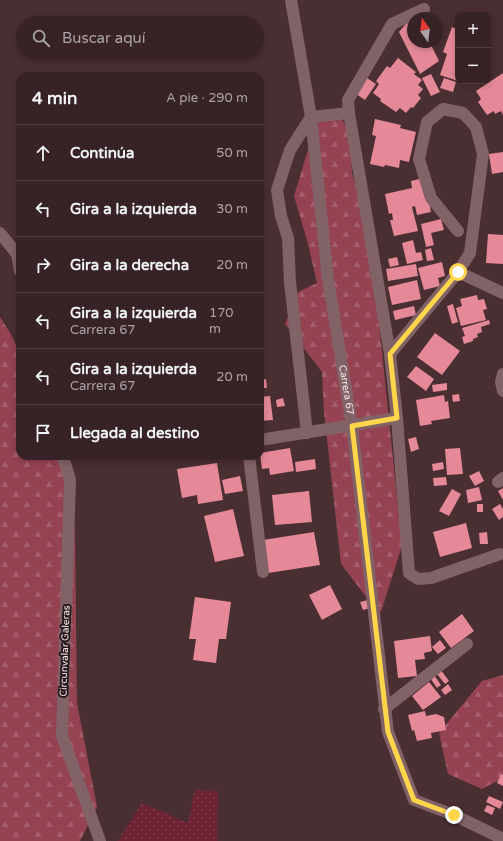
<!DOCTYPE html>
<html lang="es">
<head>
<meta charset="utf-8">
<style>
	:root { --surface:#372226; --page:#3e2a2e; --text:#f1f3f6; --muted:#aaa4a7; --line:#513f43 }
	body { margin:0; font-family:"Varela Round",sans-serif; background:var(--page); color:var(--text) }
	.controls { position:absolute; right:12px; top:12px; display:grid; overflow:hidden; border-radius:8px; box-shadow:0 2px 6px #0003 }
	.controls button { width:36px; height:36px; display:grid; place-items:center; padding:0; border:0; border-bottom:1px solid var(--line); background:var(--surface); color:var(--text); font:20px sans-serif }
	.compass { position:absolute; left:407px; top:12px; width:36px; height:36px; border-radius:50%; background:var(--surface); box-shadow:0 2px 6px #0003; rotate:346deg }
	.stop { position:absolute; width:12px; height:12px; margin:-9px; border:3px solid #ffd54a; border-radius:50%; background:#fff }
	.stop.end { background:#ffd54a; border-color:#fff; box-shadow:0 1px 4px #0008 }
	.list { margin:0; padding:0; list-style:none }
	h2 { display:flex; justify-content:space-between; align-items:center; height:52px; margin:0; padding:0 16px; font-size:17px }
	h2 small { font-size:13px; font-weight:400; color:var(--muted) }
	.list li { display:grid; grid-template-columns:26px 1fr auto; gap:12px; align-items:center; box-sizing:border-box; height:56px; padding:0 16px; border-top:1px solid var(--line) }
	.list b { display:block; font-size:15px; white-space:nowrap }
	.list p { margin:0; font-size:13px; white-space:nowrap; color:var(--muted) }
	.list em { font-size:13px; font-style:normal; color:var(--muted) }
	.icon { flex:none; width:22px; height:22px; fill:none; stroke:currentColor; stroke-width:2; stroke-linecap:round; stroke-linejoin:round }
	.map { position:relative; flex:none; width:503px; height:841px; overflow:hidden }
	.search { position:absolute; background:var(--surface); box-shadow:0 2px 6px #0003; left:16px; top:16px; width:248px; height:44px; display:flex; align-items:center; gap:10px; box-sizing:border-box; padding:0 14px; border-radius:22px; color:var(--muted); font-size:15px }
	.panel { position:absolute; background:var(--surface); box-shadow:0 2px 6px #0003; left:16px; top:72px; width:248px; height:388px; border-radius:12px }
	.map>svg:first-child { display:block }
</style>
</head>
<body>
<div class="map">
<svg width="503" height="841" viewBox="0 0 503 841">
	<defs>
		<pattern id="grass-dots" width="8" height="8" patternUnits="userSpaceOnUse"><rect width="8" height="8" fill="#6e2335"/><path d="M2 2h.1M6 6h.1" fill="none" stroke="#834352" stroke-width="1.8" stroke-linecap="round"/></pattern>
		<pattern id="forest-firs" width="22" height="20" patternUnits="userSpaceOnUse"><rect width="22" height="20" fill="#954253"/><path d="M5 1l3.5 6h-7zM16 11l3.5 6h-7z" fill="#a55d6c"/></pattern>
	</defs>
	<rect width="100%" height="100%" fill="#492e32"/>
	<path fill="url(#grass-dots)" d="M195 790 218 791 217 841H118L142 803 188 823Z"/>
	<g fill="url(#forest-firs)">
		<path d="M341 116 350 138 352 173 370 235 402 546 381 612 364 594 341 564 324 412 322 372 285 324 298 292 317 283 308 244 294 196 316 123Z"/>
		<path d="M0 317 12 336 20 354V456H65L70 468 75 534 77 703 97 807 80 841H0Z"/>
		<path d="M503 675V778L482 789 448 774 439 733 482 681Z"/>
	</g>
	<g fill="#e58998">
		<path d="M410 19 413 20V42H435L432 47 439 61 420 74 399 32Z"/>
		<path d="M452 27 458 30V81L440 75 447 54 443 52Z"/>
		<path d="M398 58 416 72 414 74 422 80 418 85 423 89 418 95 421 98 413 108 411 107 406 113 400 108 396 112 380 101 381 99 373 93 379 84 376 81 387 66 390 68Z"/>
		<path d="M503 73V115L501 111 495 114 494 111 487 115 478 102 481 99 476 91Z"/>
		<path d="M431 74 440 92 431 96 422 78Z"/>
		<path d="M367 78 376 84 365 100 356 94Z"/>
		<path d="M444 78 456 82 453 92 440 88Z"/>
		<path d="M375 119 401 125 400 128 416 132 409 162 400 160 399 168 385 165 384 167 370 164 376 136 372 135Z"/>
		<path d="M503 152V172L492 174 489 154Z"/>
		<path d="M424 178 431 212 417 215 415 206 412 207 418 231 394 236 390 220H393L392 213 389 214 385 194 412 188 411 181Z"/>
		<path d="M441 219 444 230 431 233 434 245 426 247 421 224Z"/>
		<path d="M488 234 503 235V264L486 263Z"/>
		<path d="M413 240 416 253 421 252 423 260 407 264 402 243Z"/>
		<path d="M431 248 434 260 427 261 425 250Z"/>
		<path d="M397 257 399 265 390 267 388 259Z"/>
		<path d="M442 262 445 276 438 278 440 286 424 290 418 268Z"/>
		<path d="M416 264 418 276 388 281 386 269Z"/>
		<path d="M417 280 421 299 392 305 388 287Z"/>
		<path d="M477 295 478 300 484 299 487 309 483 310 486 320 461 326 456 308 462 306 460 299Z"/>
		<path d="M453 304 458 322 452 324 447 306Z"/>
		<path d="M414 306 416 315 395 320 393 311Z"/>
		<path d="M260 307 263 325H260Z"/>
		<path d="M489 320 490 324 481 327 482 332 477 334 478 337 473 339V341L464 344 462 337 465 336 462 328Z"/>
		<path d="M435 333 460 351 442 375 417 357Z"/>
		<path d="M416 366 434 379 426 391 407 377Z"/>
		<path d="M266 379 267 388H260V380Z"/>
		<path d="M447 383V390L433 392 432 385Z"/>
		<path d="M459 394 460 401 453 402 452 395Z"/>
		<path d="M444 395 445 402 448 401 450 418 431 421 432 424 420 426 416 400Z"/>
		<path d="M270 396 273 420 260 421V397Z"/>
		<path d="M283 398 285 406 277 407 276 400Z"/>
		<path d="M416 437 419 449 411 452 408 439Z"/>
		<path d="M290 448 294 471 270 475 269 468 262 469 260 453Z"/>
		<path d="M460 448 463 474 447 475 445 449Z"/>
		<path d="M177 456H202V457L177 460Z"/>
		<path d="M315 459 316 469 296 472 295 462Z"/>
		<path d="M443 462 444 469 433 471 432 464Z"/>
		<path d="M217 463 223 500 198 504 197 495 182 498 177 469Z"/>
		<path d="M479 471 484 481 475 486 469 476Z"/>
		<path d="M240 476 243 491 225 494 222 480Z"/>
		<path d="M446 477 447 485 434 486 433 478Z"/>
		<path d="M479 487 482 500 468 503 466 490Z"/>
		<path d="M503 488V500L498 491Z"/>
		<path d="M452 489 461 494 449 516 439 511Z"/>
		<path d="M309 491 312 522 275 525 272 495Z"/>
		<rect x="477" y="504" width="6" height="8"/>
		<path d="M500 504 503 509V517L499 520 492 509Z"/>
		<path d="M233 509 244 556 215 562 204 516Z"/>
		<path d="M466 523 472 548 440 557 433 532Z"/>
		<path d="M314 532 320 565 268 573 263 540Z"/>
		<path d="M487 532 488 544H480L479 533Z"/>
		<path d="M330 585 342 609 322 620 309 595Z"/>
		<path d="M195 597 231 602 226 639H219L216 663 193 660 196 639H189Z"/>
		<path d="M368 600 370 608 363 610 360 602Z"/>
		<path d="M462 614 474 631 451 648 439 632Z"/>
		<path d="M430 636 432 651 424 653 425 659 415 660 417 676 398 678 394 641Z"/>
		<path d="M440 640 446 648 438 654 432 647Z"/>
		<path d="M441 670 449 681 445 684 437 674Z"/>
		<path d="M434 675 441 685 437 688 430 678Z"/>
		<path d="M429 682 441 697 423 710 412 696Z"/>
		<path d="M448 684 452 690 445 695 441 690Z"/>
		<path d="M425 711 426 716 436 714 444 717 446 730 431 733 432 738 417 741 414 730 412 731 408 715Z"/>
		<path d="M501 774 503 775V786L497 783Z"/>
		<path d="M489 796 503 802 500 809 486 802Z"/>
		<path d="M487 805 495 808 492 815 484 811Z"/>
	</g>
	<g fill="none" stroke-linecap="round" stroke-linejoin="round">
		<g stroke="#816267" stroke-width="12">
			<path id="s1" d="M291 0 311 117 328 279 352 426 388 732 414 800 454 815 503 839"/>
			<path d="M424 9 392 24 348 100 349 113 390 354 397 418 409 573 418 579 431 578 500 554"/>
			<path d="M311 117 349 113"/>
			<path d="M458 272 503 293"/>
			<path d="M390 354 458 272 470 253 483 154 476 127 463 113 443 109 427 122 419 159 431 198 458 231"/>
			<path d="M503 374 501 382 503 391"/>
			<path d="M307 433 290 282 288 238 281 216 277 190 290 150 311 117"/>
			<path d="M260 440 397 418"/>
			<path d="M249 456 263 572"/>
			<path d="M498 482 503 478"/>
			<path d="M384 709 467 644"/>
		</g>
		<g stroke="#816267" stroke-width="12">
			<path d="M0 233 17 254 20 271"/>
			<path d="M63 456 70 480 62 736 100 841"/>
		</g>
	</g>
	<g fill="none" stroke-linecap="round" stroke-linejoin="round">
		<path stroke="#ffd54a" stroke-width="5" d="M454 815 414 800 388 732 352 426 397 418 390 354 458 272"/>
	</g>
	<g text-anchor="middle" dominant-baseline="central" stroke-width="4" stroke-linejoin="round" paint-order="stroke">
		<g font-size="10" fill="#f9e6e8" stroke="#271a1c">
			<text stroke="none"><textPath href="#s1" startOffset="394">Carrera 67</textPath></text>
			<text transform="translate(65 651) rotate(-88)">Circunvalar Galeras</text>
		</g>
	</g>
</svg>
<div class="controls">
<button>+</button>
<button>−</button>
</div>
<svg class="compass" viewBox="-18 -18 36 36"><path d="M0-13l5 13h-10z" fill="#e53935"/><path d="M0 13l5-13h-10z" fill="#aaa4a7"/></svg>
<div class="stop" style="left:458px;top:272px"></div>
<div class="stop end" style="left:454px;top:815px"></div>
<div class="search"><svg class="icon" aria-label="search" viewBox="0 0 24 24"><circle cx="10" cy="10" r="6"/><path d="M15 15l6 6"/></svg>Buscar aquí</div>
<section class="panel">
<h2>4 min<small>A pie · 290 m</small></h2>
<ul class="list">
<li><svg class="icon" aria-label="ahead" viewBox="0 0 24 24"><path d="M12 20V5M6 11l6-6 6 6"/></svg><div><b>Continúa</b></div><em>50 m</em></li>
<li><svg class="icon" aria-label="left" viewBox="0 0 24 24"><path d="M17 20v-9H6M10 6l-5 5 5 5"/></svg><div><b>Gira a la izquierda</b></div><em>30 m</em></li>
<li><svg class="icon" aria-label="right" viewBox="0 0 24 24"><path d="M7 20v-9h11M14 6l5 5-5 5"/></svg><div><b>Gira a la derecha</b></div><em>20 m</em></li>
<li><svg class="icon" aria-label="left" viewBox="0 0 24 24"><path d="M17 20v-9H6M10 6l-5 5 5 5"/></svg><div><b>Gira a la izquierda</b><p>Carrera 67</p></div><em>170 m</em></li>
<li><svg class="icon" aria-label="left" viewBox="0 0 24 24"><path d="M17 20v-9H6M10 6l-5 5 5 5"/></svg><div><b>Gira a la izquierda</b><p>Carrera 67</p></div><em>20 m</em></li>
<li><svg class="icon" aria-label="arrive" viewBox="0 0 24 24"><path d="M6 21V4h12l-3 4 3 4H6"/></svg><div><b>Llegada al destino</b></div></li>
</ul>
</section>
</div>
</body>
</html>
